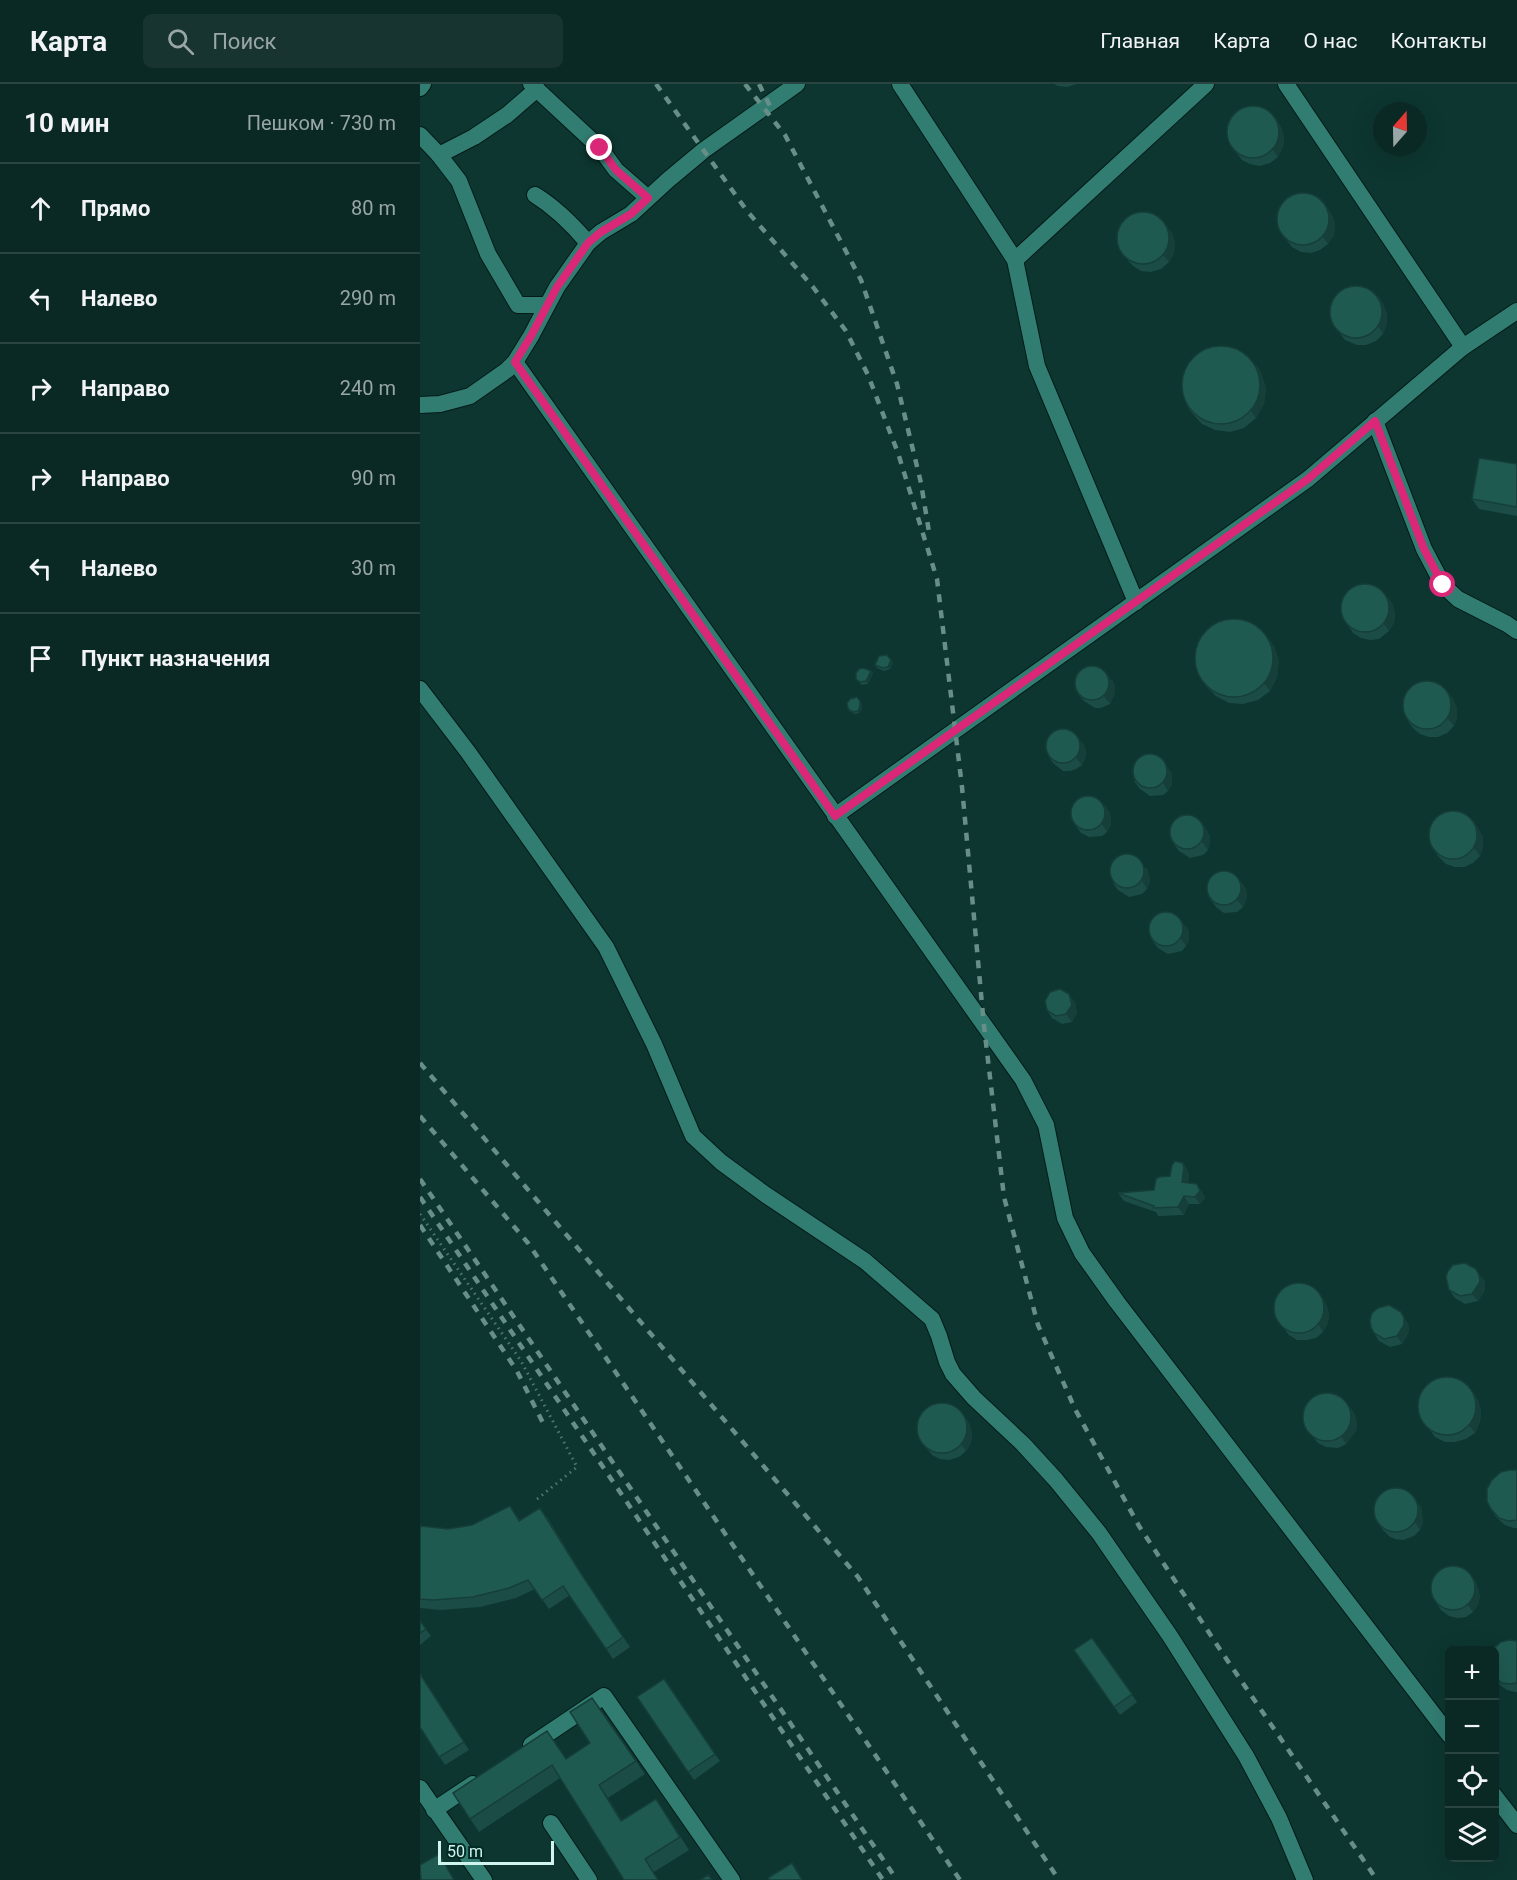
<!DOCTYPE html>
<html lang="ru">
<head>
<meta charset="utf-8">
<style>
	:root { --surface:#0a2824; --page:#183431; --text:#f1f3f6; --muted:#99a6a6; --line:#2a4441 }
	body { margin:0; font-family:Roboto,sans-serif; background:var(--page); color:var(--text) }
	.controls { position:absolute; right:18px; bottom:18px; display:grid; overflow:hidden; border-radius:9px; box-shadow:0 6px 24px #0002 }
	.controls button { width:54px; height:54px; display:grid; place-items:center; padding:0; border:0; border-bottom:2px solid var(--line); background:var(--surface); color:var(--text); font:30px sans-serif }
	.compass { position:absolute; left:953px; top:18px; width:54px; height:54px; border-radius:50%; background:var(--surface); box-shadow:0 6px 24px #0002; rotate:20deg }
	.scale { position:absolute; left:18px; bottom:15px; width:116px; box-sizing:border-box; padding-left:6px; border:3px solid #d1f5ee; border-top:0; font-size:16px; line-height:21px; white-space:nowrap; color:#d1f5ee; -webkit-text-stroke:4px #012c26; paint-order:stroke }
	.stop { position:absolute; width:18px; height:18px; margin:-14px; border:4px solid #db2777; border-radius:50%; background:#fff }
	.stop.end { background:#db2777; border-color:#fff; box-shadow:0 2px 6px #0008 }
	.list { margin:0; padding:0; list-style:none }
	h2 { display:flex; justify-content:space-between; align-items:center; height:78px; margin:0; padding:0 24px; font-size:26px }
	h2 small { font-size:20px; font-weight:400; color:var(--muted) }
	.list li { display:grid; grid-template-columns:39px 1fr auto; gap:18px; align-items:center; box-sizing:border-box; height:90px; padding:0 24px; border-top:2px solid var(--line) }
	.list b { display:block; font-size:22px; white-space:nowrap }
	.list em { font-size:20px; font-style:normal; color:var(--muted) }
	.icon { flex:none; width:33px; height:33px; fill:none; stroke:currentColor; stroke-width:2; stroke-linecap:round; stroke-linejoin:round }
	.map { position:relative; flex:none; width:1097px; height:1796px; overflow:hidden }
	header { display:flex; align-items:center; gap:36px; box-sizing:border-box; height:84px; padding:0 30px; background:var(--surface); border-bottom:2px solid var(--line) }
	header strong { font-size:28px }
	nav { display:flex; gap:33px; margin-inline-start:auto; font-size:21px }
	.search { width:420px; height:54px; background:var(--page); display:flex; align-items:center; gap:15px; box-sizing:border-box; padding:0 21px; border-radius:9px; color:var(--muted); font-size:22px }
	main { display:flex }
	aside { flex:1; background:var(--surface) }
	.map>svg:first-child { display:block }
</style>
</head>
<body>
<header>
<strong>Карта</strong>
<div class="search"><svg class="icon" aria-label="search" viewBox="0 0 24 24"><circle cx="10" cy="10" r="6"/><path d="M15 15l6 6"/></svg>Поиск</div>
<nav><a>Главная</a><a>Карта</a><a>О нас</a><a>Контакты</a></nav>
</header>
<main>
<aside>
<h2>10 мин<small>Пешком · 730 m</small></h2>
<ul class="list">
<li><svg class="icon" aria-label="ahead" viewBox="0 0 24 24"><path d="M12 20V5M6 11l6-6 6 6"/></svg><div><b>Прямо</b></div><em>80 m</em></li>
<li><svg class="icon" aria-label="left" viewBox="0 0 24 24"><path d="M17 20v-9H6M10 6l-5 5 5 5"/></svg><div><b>Налево</b></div><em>290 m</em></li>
<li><svg class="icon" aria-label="right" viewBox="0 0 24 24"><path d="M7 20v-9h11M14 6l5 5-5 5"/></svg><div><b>Направо</b></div><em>240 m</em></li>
<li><svg class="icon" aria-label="right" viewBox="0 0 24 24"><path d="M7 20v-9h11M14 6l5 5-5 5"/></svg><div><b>Направо</b></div><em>90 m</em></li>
<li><svg class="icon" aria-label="left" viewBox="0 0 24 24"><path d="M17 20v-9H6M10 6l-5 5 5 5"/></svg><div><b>Налево</b></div><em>30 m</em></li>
<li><svg class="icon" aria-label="arrive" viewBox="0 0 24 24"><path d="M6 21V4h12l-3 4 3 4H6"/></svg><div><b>Пункт назначения</b></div></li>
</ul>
</aside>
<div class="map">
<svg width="1097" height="1796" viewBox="0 0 1097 1796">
	<rect width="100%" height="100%" fill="#0d3630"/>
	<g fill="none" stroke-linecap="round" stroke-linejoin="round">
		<defs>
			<g id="minor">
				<path d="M111 0 180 64 196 86 228 114"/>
				<path d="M480 0 595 176 617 282 716 518"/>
				<path d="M866 0 1043 263"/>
				<path d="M0 4 3 0"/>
				<path d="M0 51 19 71 39 97 68 170 98 221H126"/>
				<path d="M19 71 54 53 87 31 117 5"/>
				<path d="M115 111C136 124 152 140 168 159"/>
				<path d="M595 176 786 0"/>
				<path d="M95 278 603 996 626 1041 645 1134 662 1169 697 1218 1030 1652"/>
				<path d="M0 321 20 320 50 312 87 286 95 278 111 252 137 203 168 159 181 148 211 130 248 96 284 66 377 0"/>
				<path d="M955 337 1004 465 1023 501 1038 515 1087 540 1097 547"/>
				<path d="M0 605 48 668 186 863 234 960 273 1052 301 1078 346 1111 445 1177 512 1235 519 1252 527 1278 533 1290 554 1314 603 1360 636 1396 679 1449 750 1552 826 1672 859 1734 885 1796"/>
				<path d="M415 732 888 395 1043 263 1097 227"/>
				<path d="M111 1661 184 1612 312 1796"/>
				<path d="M0 1704 64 1796"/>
				<path d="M1074 1711 1097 1741"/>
				<path d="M14 1726 53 1700"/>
				<path d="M131 1739 169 1796"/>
			</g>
		</defs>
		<use href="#minor" stroke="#041b17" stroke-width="18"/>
		<path stroke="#507871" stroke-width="3" stroke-dasharray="1.5 4.5" stroke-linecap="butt" d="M0 1130 101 1277 157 1383 116 1416"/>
		<use href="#minor" stroke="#327d72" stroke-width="16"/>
		<g stroke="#678e87" stroke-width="4.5" stroke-dasharray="8 8" stroke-linecap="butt">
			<path d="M236 0 327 127 393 203 426 247 448 291 478 369 517 495 542 703 564 942 584 1113 618 1241 655 1325 719 1442 803 1570 957 1796"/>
			<path d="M325 0 365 51 441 196 477 300 501 399 509 448"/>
			<path d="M339 0 351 24"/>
			<path d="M0 979 438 1493 639 1796"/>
			<path d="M0 1032 108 1159 540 1796"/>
			<path d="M0 1095 477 1796"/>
			<path d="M0 1113 463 1796"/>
			<path d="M0 1141 97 1287 125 1343"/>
		</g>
	</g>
	<g fill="#1b4d46">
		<path d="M634 0H657L647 3 638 2Z"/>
		<path d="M856 35 861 43 864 53 863 63 858 73 850 79 840 82 830 80 822 76 810 61Z"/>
		<path d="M912 131 915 141 914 151 908 160 900 166 891 169 881 168 872 163 861 149Z"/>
		<path d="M752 149 755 159 754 169 749 178 741 185 731 188 721 187 713 182 701 168Z"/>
		<path d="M958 212 963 220 967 230V240L963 250 956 257 946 261H937L925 256 914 241Z"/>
		<path d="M836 281 841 289 846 304 844 320 836 334 824 344 810 348 795 346 782 340 772 329 767 322Z"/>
		<path d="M1097 380V432L1059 425 1052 415Z"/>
		<path d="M972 519 975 529 974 539 969 547 959 555 950 556 941 554 933 549 922 532Z"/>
		<path d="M854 562 859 577 857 593 850 607 838 616 823 620 809 619 796 612 786 602 781 594Z"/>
		<path d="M467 571 473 579 470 585 464 587 457 584 455 581Z"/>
		<path d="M451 587 453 589 448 600 442 601 436 595Z"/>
		<path d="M692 596 695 602V609L690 620 681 624H675L664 617 658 610Z"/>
		<path d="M1027 607 1032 614 1037 623V633L1034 642 1027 649 1018 653H1009L1000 650 994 645 988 637Z"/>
		<path d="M442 620V625L439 629 435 630 429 627 428 625Z"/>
		<path d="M664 661 666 668 665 675 662 681 656 685 650 687H643L633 679 628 671Z"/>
		<path d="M752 689V700L748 707 743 711 730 712 720 705 714 697Z"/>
		<path d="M689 727 691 734V741L687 748 682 752 669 753 661 749 652 736Z"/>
		<path d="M1053 736 1063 753V763L1060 772 1053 779 1044 783H1035L1026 780 1018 772 1013 764Z"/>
		<path d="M781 737 790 752V759L788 766 783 771 770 774 759 767 753 759Z"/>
		<path d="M726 784 729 791 730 798 727 805 722 810 709 813 698 806 693 799Z"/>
		<path d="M825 803 827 810 826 817 823 823 817 828 804 829 797 824 788 812Z"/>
		<path d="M766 842 769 848V856L766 862 762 867 748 870 738 864 732 856Z"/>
		<path d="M655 918 657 929 652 938 642 940 632 934 627 926Z"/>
		<path d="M763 1079 768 1087 769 1091 768 1099 777 1100 782 1108 785 1114 780 1120H769L764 1131 738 1132 736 1128 704 1117 698 1109 734 1106Z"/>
		<path d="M1062 1193 1065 1199V1206L1058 1217 1045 1220 1035 1214 1029 1206Z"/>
		<path d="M901 1212 906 1220 909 1229 908 1239 903 1248 896 1254 887 1256H877L869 1251 858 1237Z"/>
		<path d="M981 1228 989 1242V1248L982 1260 970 1263 959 1257 954 1249Z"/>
		<path d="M1058 1316 1061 1327 1060 1338 1055 1349 1046 1355 1035 1358H1025L1015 1353 1001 1334Z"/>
		<path d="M928 1321 934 1329 937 1338 936 1347 926 1360 918 1364 906 1363 898 1359 887 1345Z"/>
		<path d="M544 1332 549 1339 552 1349 551 1359 546 1367 539 1373 529 1376 520 1375 512 1371 501 1357Z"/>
		<path d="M1097 1386V1444H1094L1085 1441 1076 1433 1071 1425Z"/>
		<path d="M995 1416 1001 1423 1003 1438 1000 1446 994 1452 983 1456 975 1455 970 1453 963 1446 957 1438Z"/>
		<path d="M97 1432 100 1436 127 1433 165 1495 210 1563 193 1575 150 1511 129 1525 115 1505 96 1514 60 1523 20 1526 0 1524V1446L28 1445 52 1441Z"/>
		<path d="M1050 1491 1056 1498 1060 1512 1058 1521 1053 1528 1046 1533 1037 1534 1029 1532 1021 1526 1016 1518Z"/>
		<path d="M0 1537 11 1552 0 1561Z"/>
		<path d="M672 1554 717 1618 700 1631 654 1566Z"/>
		<path d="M1097 1557V1608H1095L1087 1606 1081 1602 1074 1593Z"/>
		<path d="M0 1590 49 1666 25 1681 0 1643Z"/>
		<path d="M244 1595 300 1677 274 1696 217 1613Z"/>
		<path d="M172 1614 225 1690 188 1714 202 1737 236 1715 269 1766 234 1788 140 1694 59 1748 33 1709 146 1675 170 1659Z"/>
	</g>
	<g fill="#163f39">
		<path d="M856 35 861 43 864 53 863 63 858 73 852 65Z"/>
		<path d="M907 123 912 131 915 141 914 151 908 160 903 153Z"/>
		<path d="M746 141 752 149 755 159 754 169 749 178 743 171Z"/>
		<path d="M958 212 963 220 967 230V240L963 250 958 242Z"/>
		<path d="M836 281 841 289 846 304 844 320 836 334 831 327Z"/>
		<path d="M967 512 972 519 975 529 974 539 969 547 964 540Z"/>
		<path d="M849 554 854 562 859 577 857 593 850 607 844 599Z"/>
		<path d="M471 576 473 579 470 585 468 583Z"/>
		<path d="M451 587 453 589 448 600 446 597Z"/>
		<path d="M686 588 695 602V609L690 620 684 612Z"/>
		<path d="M1027 607 1032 614 1037 623V633L1034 642 1028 635Z"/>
		<path d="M440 617 442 620V625L439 629 438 627Z"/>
		<path d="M658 653 664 661 666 668 665 675 662 681 656 674Z"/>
		<path d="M746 681 752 689V700L748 707 743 699Z"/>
		<path d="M684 720 689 727 691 734V741L687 748 682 740Z"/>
		<path d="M1053 736 1063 753V763L1060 772 1054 764Z"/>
		<path d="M781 737 790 752V759L788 766 782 758Z"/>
		<path d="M721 777 729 791 730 798 727 805 722 797Z"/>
		<path d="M819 795 825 803 827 810 826 817 823 823 817 816Z"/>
		<path d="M760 834 769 848V856L766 862 761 855Z"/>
		<path d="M649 910 655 918 657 929 652 938 646 930Z"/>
		<path d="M763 1079 768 1087 769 1091 768 1106 762 1098Z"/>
		<path d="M777 1100 782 1108 785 1114 780 1120 775 1113Z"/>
		<path d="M764 1112 769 1120 764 1131 758 1123Z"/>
		<path d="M1056 1185 1065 1199V1206L1058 1217 1052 1210Z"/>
		<path d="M901 1212 906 1220 909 1229 908 1239 903 1248 898 1240Z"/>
		<path d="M981 1228 989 1242V1248L982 1260 977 1252Z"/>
		<path d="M1053 1308 1058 1316 1061 1327 1060 1338 1055 1349 1049 1341Z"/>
		<path d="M928 1321 934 1329 937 1338 936 1347 926 1360 921 1352Z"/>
		<path d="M544 1332 549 1339 552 1349 551 1359 546 1367 541 1360Z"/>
		<path d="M995 1416 1001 1423 1003 1438 1000 1446 995 1438Z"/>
		<path d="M120 1424 165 1495 210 1563 158 1485Z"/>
		<path d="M1050 1491 1056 1498 1060 1512 1058 1521 1053 1528 1048 1521Z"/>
		<path d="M179 1701 188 1714 211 1750 201 1737Z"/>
	</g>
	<g fill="#1f5a51" stroke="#163f39" stroke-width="1.5">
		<circle cx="833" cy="48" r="26"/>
		<circle cx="883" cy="135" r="26"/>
		<circle cx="723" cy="154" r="26"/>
		<circle cx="936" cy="228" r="26"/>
		<circle cx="801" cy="301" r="39"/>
		<path d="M1059 374 1097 380V423L1052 415Z"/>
		<circle cx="945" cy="524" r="24"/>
		<circle cx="814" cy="574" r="39"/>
		<path d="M467 571 471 576 468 583 463 584 455 581 459 572Z"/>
		<circle cx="672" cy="599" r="17"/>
		<path d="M443 584 451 587 446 597 440 598 436 595V589L439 585Z"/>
		<circle cx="1007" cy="621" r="24"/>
		<path d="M437 613 440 617V622L438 627 433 628 428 625 427 619 430 615Z"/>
		<circle cx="643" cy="662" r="17"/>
		<circle cx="730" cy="687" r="17"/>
		<circle cx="668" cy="729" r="17"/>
		<circle cx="1033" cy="751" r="24"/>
		<circle cx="767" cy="748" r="17"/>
		<circle cx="707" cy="787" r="17"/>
		<circle cx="804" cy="804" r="17"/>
		<circle cx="746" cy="845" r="17"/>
		<path d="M640 905 649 910 652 921 646 930 636 932 627 926 625 917 630 908Z"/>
		<path d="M755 1077 763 1079 764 1084 762 1098 777 1100 780 1107 775 1113 764 1112 758 1123 733 1124 734 1122 698 1109 734 1106 736 1095 739 1093 750 1092 752 1081Z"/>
		<path d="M1045 1179 1056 1185 1059 1191 1060 1198 1052 1210 1040 1212 1029 1206 1026 1193 1028 1187 1033 1181Z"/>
		<circle cx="879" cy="1224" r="25"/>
		<path d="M969 1221 981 1228 984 1234V1241L977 1252 964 1255 954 1249 951 1243 950 1236 952 1229 958 1224Z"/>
		<circle cx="1027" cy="1322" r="29"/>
		<circle cx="907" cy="1333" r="24"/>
		<circle cx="522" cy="1344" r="25"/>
		<path d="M1090 1386H1097V1436L1088 1437 1079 1434 1071 1425 1067 1417V1405L1072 1396 1081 1388Z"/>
		<circle cx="976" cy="1426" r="22"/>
		<path d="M90 1422 99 1437 120 1424 158 1485 203 1553 186 1565 143 1502 122 1516 108 1496 89 1504 53 1513 13 1516 0 1515V1446L1 1442 28 1445 52 1441Z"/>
		<circle cx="1033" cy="1504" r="22"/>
		<path d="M0 1537 6 1545 0 1549Z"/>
		<path d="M672 1554 712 1610 694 1623 654 1566Z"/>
		<path d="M1089 1556 1097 1557V1599L1090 1600 1082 1599 1074 1593V1566H1072L1081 1558Z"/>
		<path d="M0 1590 44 1658 19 1673 0 1643Z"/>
		<path d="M244 1595 295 1670 268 1688 217 1613Z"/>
		<path d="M172 1614 216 1677 179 1701 201 1737 236 1715 260 1753 225 1775 238 1796H204L132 1681 50 1735 33 1709 127 1647 146 1675 170 1659 150 1628Z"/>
		<path d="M19 1770 34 1796H1L0 1781Z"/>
		<path d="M372 1779 382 1796H350L348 1794Z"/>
		<path d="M288 1791 292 1796H280Z"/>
	</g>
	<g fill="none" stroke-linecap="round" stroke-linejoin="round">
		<path stroke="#db2777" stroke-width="8" d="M180 64 196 86 228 114 211 130 181 148 168 159 137 203 111 252 95 278 415 732 888 395 955 337 1004 465 1023 501"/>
	</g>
</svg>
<div class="controls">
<button>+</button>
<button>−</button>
<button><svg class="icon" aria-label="locate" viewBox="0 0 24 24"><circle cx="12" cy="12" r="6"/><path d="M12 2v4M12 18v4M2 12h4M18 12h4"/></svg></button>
<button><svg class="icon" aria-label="layers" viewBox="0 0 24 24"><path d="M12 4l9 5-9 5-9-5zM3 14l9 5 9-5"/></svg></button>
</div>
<svg class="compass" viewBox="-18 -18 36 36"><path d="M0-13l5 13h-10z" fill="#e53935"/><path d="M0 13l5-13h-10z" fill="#99a6a6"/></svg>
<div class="scale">50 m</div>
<div class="stop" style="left:1023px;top:501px"></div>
<div class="stop end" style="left:180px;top:64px"></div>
</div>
</main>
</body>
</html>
